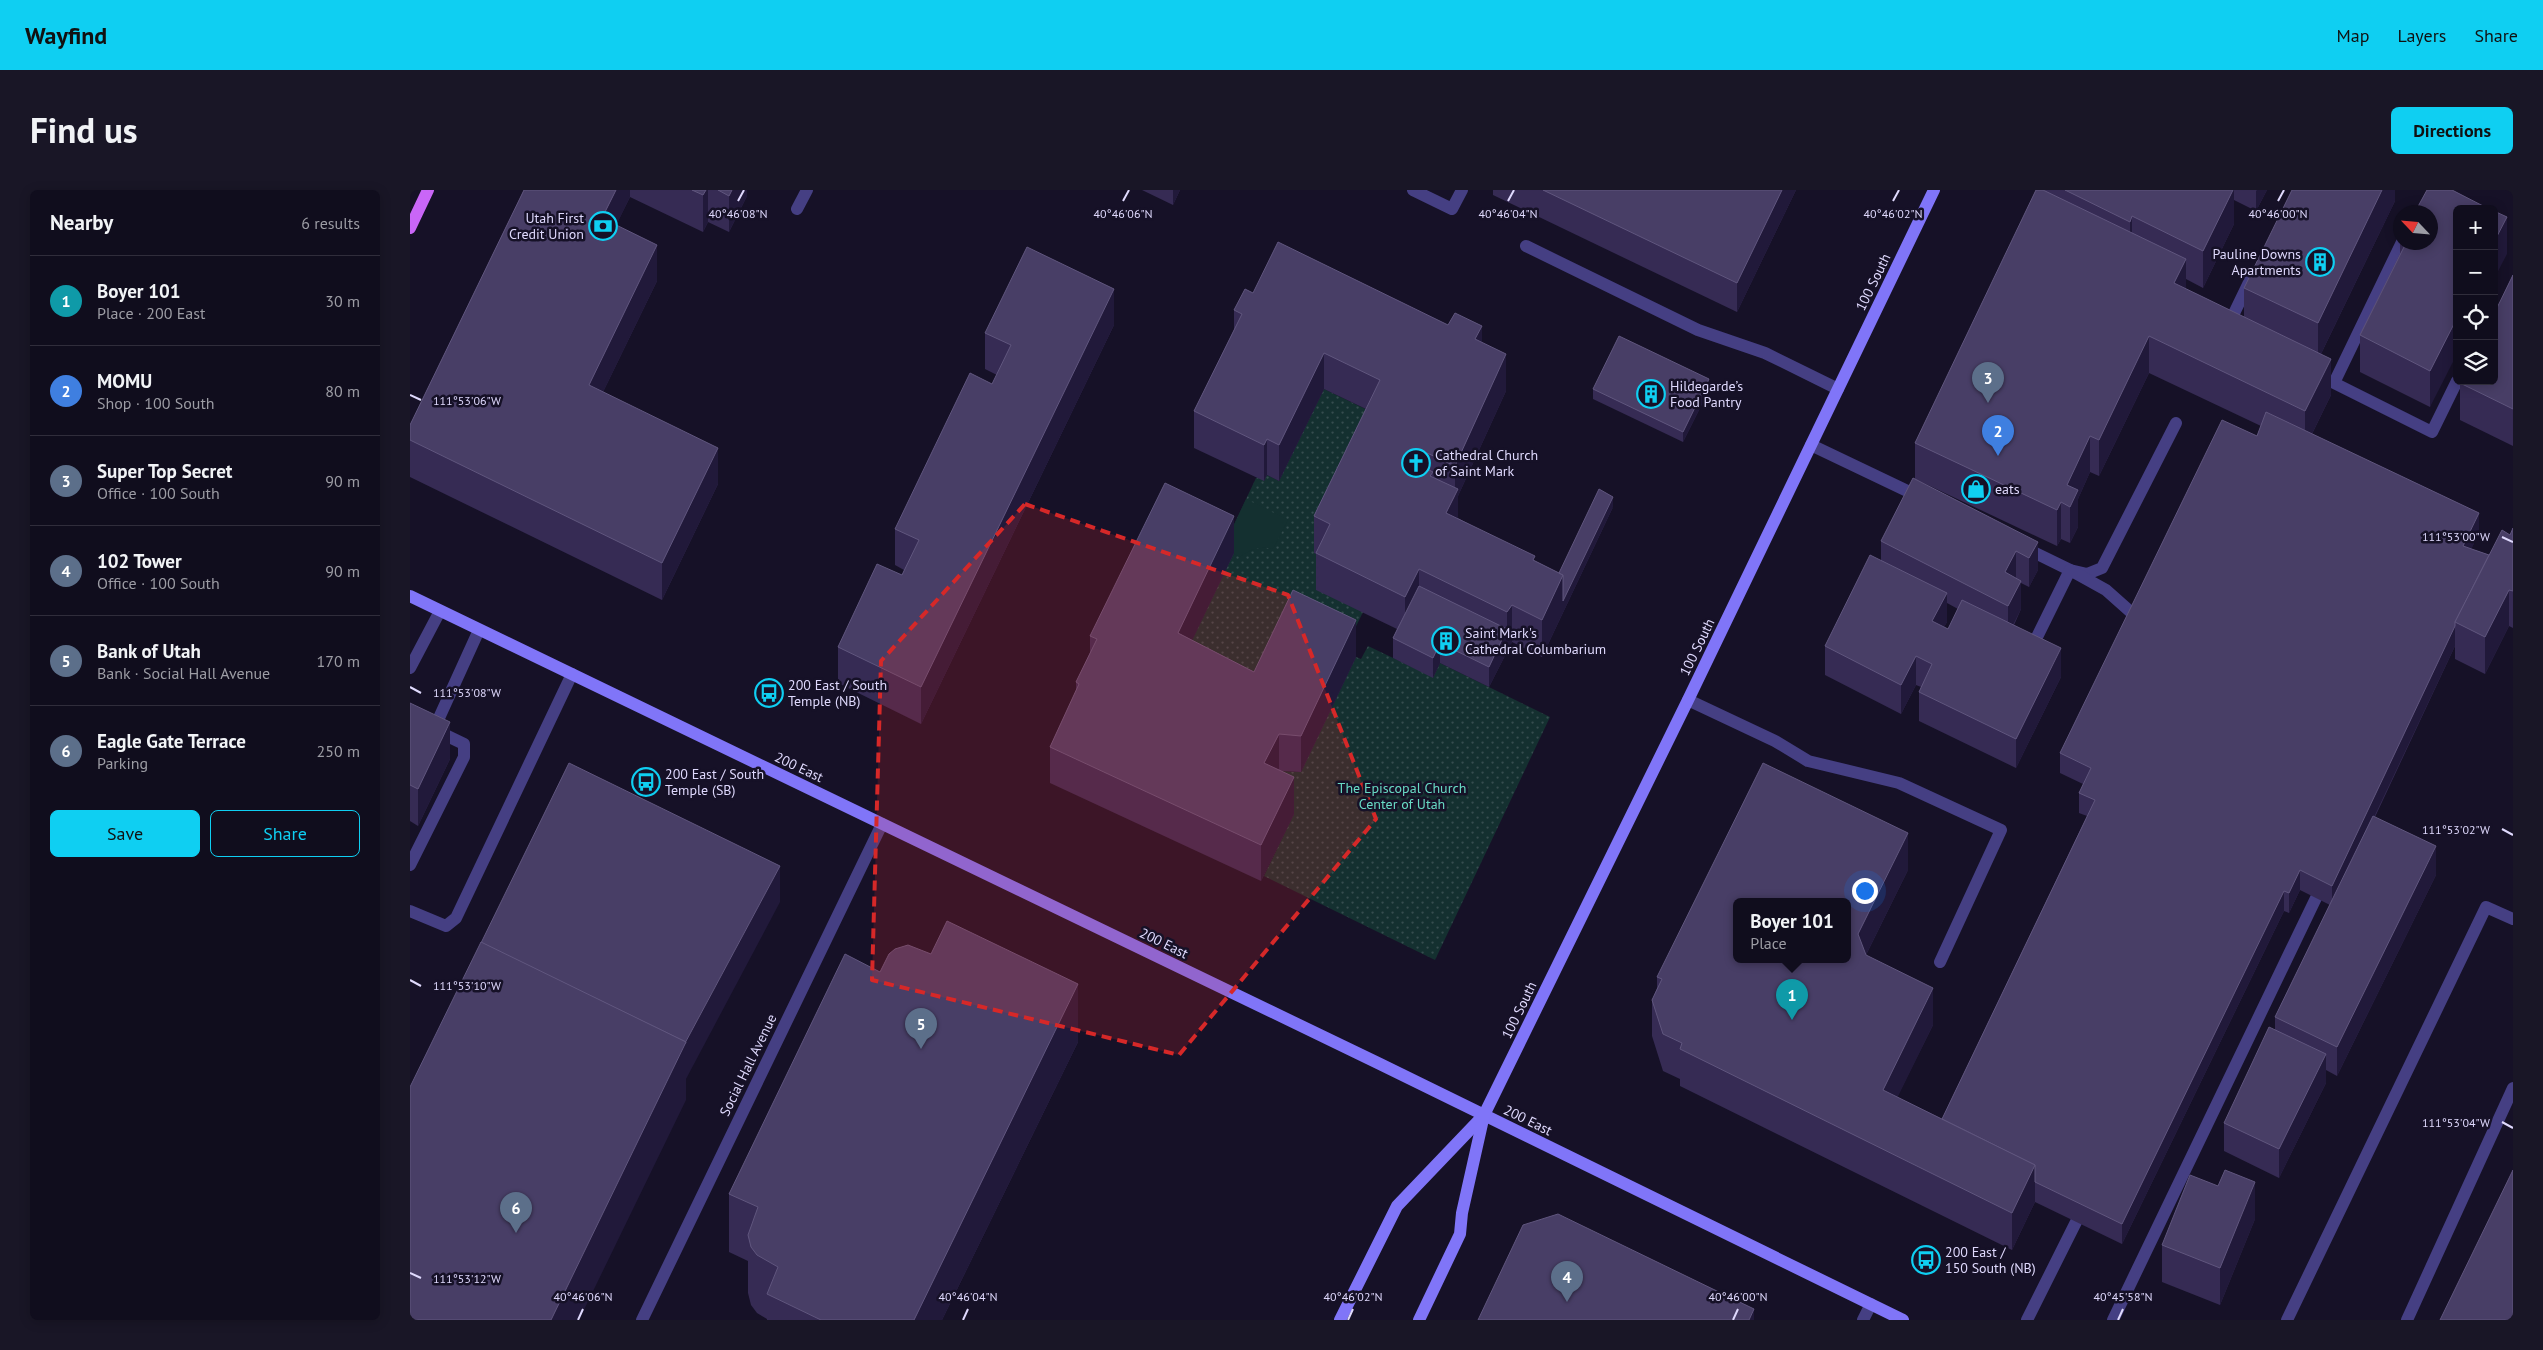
<!DOCTYPE html>
<html lang="en">
<head>
<meta charset="utf-8">
<style>
	:root { --surface:#100d1d; --page:#191626; --text:#f1f3f6; --muted:#9c9ca4; --line:#302d3b; --accent:#0fcff2 }
	body { margin:0; font-family:"PT Sans",sans-serif; background:var(--page); color:var(--text) }
	.controls { position:absolute; right:15px; top:15px; display:grid; overflow:hidden; border-radius:8px; box-shadow:0 2px 12px #0003 }
	.controls button { width:45px; height:45px; display:grid; place-items:center; padding:0; border:0; border-bottom:1px solid var(--line); background:var(--surface); color:var(--text); font:25px sans-serif }
	.compass { position:absolute; left:1983px; top:15px; width:45px; height:45px; border-radius:50%; background:var(--surface); box-shadow:0 2px 12px #0003; rotate:296deg }
	.you { position:absolute; left:1454px; top:700px; width:18px; height:18px; margin:-12px; border:4px solid #fff; border-radius:50%; background:#1a73e8; box-shadow:0 0 0 8px #1a73e833 }
	.badge { display:grid; place-items:center; width:32px; height:32px; border-radius:50%; background:var(--accent); color:#fff; font-size:16px; font-weight:700 }
	.pin { position:absolute; translate:-50% -41px; filter:drop-shadow(0 1px 2px #0008) }
	.pin::after { content:''; position:absolute; top:26px; width:18px; height:15px; background:inherit; clip-path:polygon(0 0,100% 0,50% 100%) }
	.popup { position:absolute; left:1323px; top:708px; width:118px; height:65px; box-sizing:border-box; display:grid; place-content:center; border-radius:8px; background:var(--surface); filter:drop-shadow(0 1px 4px #0005); font-size:16px; white-space:nowrap; color:var(--muted) }
	.popup b { font-size:19px; color:var(--text) }
	.popup::after { content:''; position:absolute; left:50%; top:100%; margin-left:-10px; border:10px solid transparent; border-top-color:var(--surface) }
	.list { margin:0; padding:0; list-style:none }
	h2 { display:flex; justify-content:space-between; align-items:center; height:65px; margin:0; padding:0 20px; font-size:21px }
	h2 small { font-size:16px; font-weight:400; color:var(--muted) }
	.list li { display:grid; grid-template-columns:32px 1fr auto; gap:15px; align-items:center; box-sizing:border-box; height:90px; padding:0 20px; border-top:1px solid var(--line) }
	.list b { display:block; font-size:19px; white-space:nowrap }
	.list p { margin:0; font-size:16px; white-space:nowrap; color:var(--muted) }
	.list em { font-size:16px; font-style:normal; color:var(--muted) }
	.actions { display:flex; gap:10px; padding:15px 20px }
	.actions a { flex:1; padding:11px 0; border:1px solid var(--accent); border-radius:8px; text-align:center; font-size:18px; color:var(--accent) }
	.actions .main { background:var(--accent); color:#111 }
	.icon { flex:none; width:28px; height:28px; fill:none; stroke:currentColor; stroke-width:2; stroke-linecap:round; stroke-linejoin:round }
	.map { position:relative; flex:none; width:2103px; height:1130px; overflow:hidden; border-radius:8px }
	header { display:flex; align-items:center; gap:30px; box-sizing:border-box; height:70px; padding:0 25px; background:var(--accent); color:#111 }
	header strong { font-size:24px }
	nav { display:flex; gap:28px; margin-inline-start:auto; font-size:18px }
	.intro { display:flex; align-items:center; justify-content:space-between; box-sizing:border-box; height:120px; padding:0 30px }
	h1 { margin:0; font-size:35px }
	.button { padding:12px 22px; border-radius:8px; background:var(--accent); color:#111; font-size:18px; font-weight:700 }
	main { display:flex; gap:30px; padding:0 30px }
	aside { flex:1; background:var(--surface); border-radius:8px; box-shadow:0 2px 12px #0003 }
	.map>svg:first-child { display:block }
</style>
</head>
<body>
<header>
<strong>Wayfind</strong>
<nav><a>Map</a><a>Layers</a><a>Share</a></nav>
</header>
<div class="intro"><h1>Find us</h1><a class="button">Directions</a></div>
<main>
<aside>
<h2>Nearby<small>6 results</small></h2>
<ul class="list">
<li><span class="badge" style="background:#0f9aa8">1</span><div><b>Boyer 101</b><p>Place · 200 East</p></div><em>30 m</em></li>
<li><span class="badge" style="background:#3f7fe0">2</span><div><b>MOMU</b><p>Shop · 100 South</p></div><em>80 m</em></li>
<li><span class="badge" style="background:#5c6f8a">3</span><div><b>Super Top Secret</b><p>Office · 100 South</p></div><em>90 m</em></li>
<li><span class="badge" style="background:#5c6f8a">4</span><div><b>102 Tower</b><p>Office · 100 South</p></div><em>90 m</em></li>
<li><span class="badge" style="background:#5c6f8a">5</span><div><b>Bank of Utah</b><p>Bank · Social Hall Avenue</p></div><em>170 m</em></li>
<li><span class="badge" style="background:#5c6f8a">6</span><div><b>Eagle Gate Terrace</b><p>Parking</p></div><em>250 m</em></li>
</ul>
<div class="actions"><a class="main">Save</a><a>Share</a></div>
</aside>
<div class="map">
<svg width="2103" height="1130" viewBox="0 0 2103 1130">
	<defs>
		<pattern id="grass-dots" width="8" height="8" patternUnits="userSpaceOnUse" patternTransform="scale(1.25)"><rect width="8" height="8" fill="#143030"/><path d="M2 2h.1M6 6h.1" fill="none" stroke="#364d4f" stroke-width="1.8" stroke-linecap="round"/></pattern>
	</defs>
	<rect width="100%" height="100%" fill="#161127"/>
	<g fill="url(#grass-dots)">
		<path d="M914 199 970 226 920 371 953 422 934 461 844 518 768 480 813 358 846 288 857 285 869 291Z"/>
		<path d="M958 456 1023 487 1030 473 1140 527 1025 770 854 686 884 624 869 581 891 582 946 467 951 469Z"/>
	</g>
	<path fill="#143030" d="M836 309 878 330 863 359C852 356 840 359 830 367L813 358Z"/>
	<g fill="none" stroke-linecap="round" stroke-linejoin="round">
		<g stroke="#453f83" stroke-width="12">
			<path d="M1003 0 1042 19 1052 0"/>
			<path d="M387 19 397 0"/>
			<path d="M1992 52 1924 193 2022 242 2047 191"/>
			<path d="M1116 56 1288 140 1355 163 1428 199"/>
			<path d="M1817 138 1842 86"/>
			<path d="M1401 255 1512 308"/>
			<path d="M1613 357 1660 380 1677 384 1692 378 1766 233"/>
			<path d="M1624 453 1660 380 1696 400 1723 424"/>
			<path d="M0 478 30 421"/>
			<path d="M1278 510 1365 551 1398 571 1489 593 1591 640 1530 772"/>
			<path d="M0 528 54 554V567L0 675"/>
			<path d="M24 539 69 440"/>
			<path d="M0 721 36 736 46 728 162 484"/>
			<path d="M1453 1130 1461 1114"/>
			<path d="M1617 1130 1666 1032"/>
			<path d="M1703 1130 1906 708"/>
			<path d="M1877 1130 2076 717 2103 729"/>
			<path d="M1997 1130 2103 898"/>
		</g>
		<path stroke="#453f83" stroke-width="12" d="M232 1130 472 634"/>
		<g stroke="#8075f8" stroke-width="12">
			<path d="M0 406 970 874 1493 1130"/>
			<path d="M930 1130 987 1016 1074 925"/>
			<path d="M1009 1130 1050 1044 1052 1023 1074 925 1278 510 1524 0"/>
		</g>
		<path stroke="#c966f7" stroke-width="12" d="M0 38 18 0"/>
	</g>
	<g fill="#362b54" fill-rule="evenodd">
		<path d="M114 0H337V6L319 42 298 32 293 42 220 7 206 35 247 91 193 202 308 294 252 410 0 287V235Z"/>
		<path d="M732 0H770L763 15Z"/>
		<path d="M1083 0H1386L1327 122 1083 5Z"/>
		<path d="M1635 0H1857L1846 21 1824 10V34L1793 98 1776 89V99L1834 127V98L1985 0V11L1911 164 1921 205 1902 244 2069 343 2061 359 2079 365 2100 345 2103 338V438L2099 436 2075 484 2045 469V456L1965 627 2026 685 1927 886 1916 880V893L1869 988 1814 961V933L1865 840V827L1920 715 1890 700 1879 723 1874 721 1712 1054 1625 1012 1602 1060 1270 896V889L1253 881 1242 846V810L1247 798V787L1498 680 1456 765 1523 835 1487 907 1532 929 1677 626 1669 623V603L1673 594 1650 583V563L1847 246 1851 236 1739 183 1689 286 1680 282 1668 309V337L1660 353 1651 349 1647 356 1505 289V253Z"/>
		<path d="M2079 19 2020 217 1950 182V145L1990 64V53Z"/>
		<path d="M2103 85V256L2050 230V193Z"/>
		<path d="M843 103 1072 152 1096 201 1048 306V328L1125 371 1149 383 1203 317 1132 467 1102 452 1079 497 1030 473 1023 488 983 468V448L987 439 906 400V364L904 363V326L956 219 914 199 869 291 857 285 854 291 784 258V221L824 140V120Z"/>
		<path d="M704 135 511 534 428 493V457L492 385 494 380 485 375V339L582 194 587 185 575 179V143Z"/>
		<path d="M1183 199 1299 200 1273 252 1183 209Z"/>
		<path d="M1471 351 1628 352V380L1619 397 1611 393V419L1604 435 1651 487 1606 578 1509 531V502L1511 497 1506 495 1491 524 1415 485V456L1471 370ZM1537 413 1548 419 1538 439 1534 437 1537 432Z"/>
		<path d="M824 363 782 450 844 482 946 467 891 582 871 581 884 624 851 691 640 593V557L666 501V492L680 463V446Z"/>
		<path d="M0 513 40 569 8 636 0 631Z"/>
		<path d="M470 782 668 852 532 1130H357V1129L347 1123 341 1115 338 1103V1071L319 1062V1004Z"/>
		<path d="M1845 1029 1810 1115 1752 1092V1055Z"/>
	</g>
	<g fill="#21193a">
		<path d="M206 0H220V7L192 64V28Z"/>
		<path d="M296 0H298V32L293 42V5Z"/>
		<path d="M322 0H337V6L319 42V6Z"/>
		<path d="M763 0H770L763 15Z"/>
		<path d="M1372 0H1386L1327 122V93Z"/>
		<path d="M1823 0H1824V34L1793 98V61Z"/>
		<path d="M1847 0H1857L1846 21V1Z"/>
		<path d="M1972 0H1985V11L1908 170V133Z"/>
		<path d="M1722 26V63L1720 68V32Z"/>
		<path d="M2097 27V64L2084 89V52Z"/>
		<path d="M247 55V91L179 231V195Z"/>
		<path d="M1776 69V106L1764 93Z"/>
		<path d="M704 99V135L511 534V497Z"/>
		<path d="M2047 128V164L2020 217V181Z"/>
		<path d="M1072 136V173L1065 149Z"/>
		<path d="M1739 146V183L1689 286V250Z"/>
		<path d="M914 163V199L869 291V255Z"/>
		<path d="M1096 164V201L1048 306V336L1036 323 1045 306V276Z"/>
		<path d="M1921 169V205L1895 258V221Z"/>
		<path d="M1299 189V200L1273 252V242Z"/>
		<path d="M1680 246V282L1668 309V337L1660 353V317L1657 295Z"/>
		<path d="M857 249V285L854 291V255Z"/>
		<path d="M308 258V294L252 410V373Z"/>
		<path d="M1017 263V299L1011 276Z"/>
		<path d="M1203 307V317L1132 467V430L1153 385Z"/>
		<path d="M1651 312V349L1647 356V320Z"/>
		<path d="M2069 323V343L2053 376V356Z"/>
		<path d="M824 326V363L768 480V443Z"/>
		<path d="M1628 352V380L1619 397V368Z"/>
		<path d="M1606 361V390L1595 382Z"/>
		<path d="M1009 379V416L995 443V407Z"/>
		<path d="M1611 391V419L1598 445V416Z"/>
		<path d="M2099 400V436L2075 484V447Z"/>
		<path d="M1537 403V432L1522 460V431Z"/>
		<path d="M1102 415V452L1079 497V477L1097 439V422Z"/>
		<path d="M946 430V467L891 582V546Z"/>
		<path d="M2045 436V456L1922 716V696Z"/>
		<path d="M1030 453V473L1023 488V468Z"/>
		<path d="M1651 458V487L1606 578V549Z"/>
		<path d="M1506 466V495L1491 524V495Z"/>
		<path d="M40 532V569L8 636V599Z"/>
		<path d="M869 544V581L854 573Z"/>
		<path d="M884 587V624L851 691V655Z"/>
		<path d="M1498 643V680L1448 781V744Z"/>
		<path d="M2026 656V685L1927 886V857Z"/>
		<path d="M370 676V712L276 889V910L169 1130H141L267 869Z"/>
		<path d="M1890 680V700L1879 723V703Z"/>
		<path d="M1874 701V721L1712 1054V1034Z"/>
		<path d="M668 794V852L532 1130H504Z"/>
		<path d="M1523 798V835L1473 937V900Z"/>
		<path d="M1916 864V893L1869 988V959Z"/>
		<path d="M1625 975V1012L1602 1060V1023Z"/>
		<path d="M1845 992V1029L1810 1115V1078Z"/>
		<path d="M1344 1119V1130H1339Z"/>
	</g>
	<g fill="#483e66" stroke="#60567e" fill-rule="evenodd">
		<path d="M114 0H206L192 28 247 55 179 195 308 258 252 373 0 250V235Z"/>
		<path d="M282 0H296L293 5Z"/>
		<path d="M308 0H322L319 6Z"/>
		<path d="M1133 0H1372L1327 93Z"/>
		<path d="M1626 0H1633L1776 69 1764 93 1921 169 1895 221 1739 146 1689 250 1680 246 1657 295 1668 300 1660 317 1651 312 1647 320 1505 253Z"/>
		<path d="M1655 0H1823L1793 61 1722 26 1720 32Z"/>
		<path d="M1882 0H1972L1908 133 1834 98Z"/>
		<path d="M2017 0H2042L2079 19H2047V128L2020 181 1950 145 1995 55 1990 53V52H2020V22H2005Z"/>
		<path d="M2084 21 2097 27 2084 52Z"/>
		<path d="M868 52 1038 135 1045 123 1072 136 1065 149 1096 164 1045 276 1017 263 1011 276 1023 282 1020 286 1048 299 1036 323 1125 366 1123 370 1153 385 1132 430 1102 415 1097 422 1009 379 995 407 906 363 920 334 904 326 970 190 914 163 869 255 857 249 854 255 784 221 832 124 824 120 835 99 843 103Z"/>
		<path d="M617 57 704 99 511 497 428 457 467 374 492 385 509 350 485 339 560 183 582 194 601 155 575 143Z"/>
		<path d="M2103 85V219L2050 193 2051 191H2084V124Z"/>
		<path d="M1209 146 1299 189 1273 242 1183 199Z"/>
		<path d="M1856 222 2069 323 2053 356 2079 365 2045 432V436L1922 696 1890 680 1879 703 1874 701 1712 1034 1625 992V975L1532 929 1685 610 1669 603 1681 578 1650 563 1812 230 1847 246Z"/>
		<path d="M1503 288 1628 352 1619 368 1606 361 1595 382 1611 391 1598 416 1471 351Z"/>
		<path d="M755 293 824 326 768 443 844 482 883 400 946 430 891 546 869 544 854 573 884 587 851 655 640 557 669 494 666 492 687 449 680 446Z"/>
		<path d="M1189 299 1203 307 1153 411V385L1149 383Z"/>
		<path d="M2103 338V401L2099 400 2075 447 2045 432 2092 340 2100 345Z"/>
		<path d="M1460 365 1537 403 1522 431 1538 439 1552 410 1651 458 1606 549 1509 502 1522 474 1506 466 1491 495 1415 456Z"/>
		<path d="M1009 396 1097 439 1079 477 1030 453 1023 468 983 448Z"/>
		<path d="M0 513 40 532 8 599 0 595Z"/>
		<path d="M159 573 370 676 274 855 276 852 71 753Z"/>
		<path d="M1353 573 1498 643 1448 744 1456 765 1523 798 1473 900 1625 975 1602 1023 1270 859 1272 853 1253 844 1242 810 1252 789 1247 787ZM1327 711H1437V769H1327Z"/>
		<path d="M1963 626 2026 656 1927 857 1865 827Z"/>
		<path d="M537 731 668 794 504 1130H411L357 1104 368 1077 347 1065 341 1057 338 1045 348 1017 319 1004 435 764 470 782 479 764 485 759 498 755 521 764Z"/>
		<path d="M71 752 276 852 141 1130H0V897Z"/>
		<path d="M1859 837 1916 864 1869 959 1814 933Z"/>
		<path d="M1815 980 1845 992 1810 1078 1752 1055 1780 985 1808 996Z"/>
		<path d="M2103 980V1130H2030Z"/>
		<path d="M1148 1024 1344 1119 1339 1130H1068L1113 1035Z"/>
	</g>
	<path fill="#d62828" fill-opacity="0.2" stroke="#d62828" stroke-width="4" stroke-dasharray="10 6" stroke-linejoin="round" d="M615 314 878 405 966 629 769 865 462 790 471 471Z"/>
	<path fill="none" stroke="#dfd9fd" stroke-width="2" d="M328 11 334 0M713 11 719 0M1098 11 1104 0M1483 11 1489 0M1868 11 1874 0M0 205 11 210M2092 347 2103 352M0 497 11 503M2092 639 2103 645M0 790 11 796M2092 932 2103 938M0 1083 11 1088M168 1130 173 1119M553 1130 558 1119M938 1130 943 1119M1323 1130 1328 1119M1708 1130 1713 1119"/>
	<defs>
		<symbol id="bank-ring" viewBox="-11 -11 22 22"><circle r="9.5" fill="#161127" stroke="#0fcff2" stroke-width="1.5"/><path d="M-6-4H6V4H-6ZM0-2.3a2.3 2.3 0 1 0 0 4.6a2.3 2.3 0 1 0 0-4.6Z" fill="#0fcff2"/></symbol>
		<symbol id="building-ring" viewBox="-11 -11 22 22"><circle r="9.5" fill="#161127" stroke="#0fcff2" stroke-width="1.5"/><path d="M-4-6H4V6H1V3H-1V6H-4ZM-2.5-4.3h1.7v1.8h-1.7ZM.8-4.3h1.7v1.8H.8ZM-2.5-1h1.7V.8h-1.7ZM.8-1h1.7V.8H.8Z" fill="#0fcff2"/></symbol>
		<symbol id="church-ring" viewBox="-11 -11 22 22"><circle r="9.5" fill="#161127" stroke="#0fcff2" stroke-width="1.5"/><path d="M-1.2-6h2.4v3.5h3.3v2.4h-3.3V6h-2.4V-.1h-3.3v-2.4h3.3Z" fill="#0fcff2"/></symbol>
		<symbol id="shop-ring" viewBox="-11 -11 22 22"><circle r="9.5" fill="#161127" stroke="#0fcff2" stroke-width="1.5"/><path d="M-5-2.5h2.3a2.7 3.5 0 0 1 5.4 0H5L5.5 6h-11ZM-1.5-2.5h3a1.5 2.3 0 0 0-3 0Z" fill="#0fcff2"/></symbol>
		<symbol id="bus-ring" viewBox="-11 -11 22 22"><circle r="9.5" fill="#161127" stroke="#0fcff2" stroke-width="1.5"/><path d="M-5-6H5V4H4V6H2V4H-2V6H-4V4H-5ZM-3.5-4V0h7V-4ZM-3.5 1.2v1.5H-2V1.2ZM2 1.2v1.5H3.5V1.2Z" fill="#0fcff2"/></symbol>
	</defs>
	<g fill-rule="evenodd">
		<use href="#bank-ring" x="177" y="20" width="32" height="32"/>
		<use href="#building-ring" x="1894" y="56" width="32" height="32"/>
		<use href="#building-ring" x="1225" y="188" width="32" height="32"/>
		<use href="#church-ring" x="990" y="257" width="32" height="32"/>
		<use href="#shop-ring" x="1550" y="283" width="32" height="32"/>
		<use href="#building-ring" x="1020" y="435" width="32" height="32"/>
		<use href="#bus-ring" x="343" y="487" width="32" height="32"/>
		<use href="#bus-ring" x="220" y="576" width="32" height="32"/>
		<use href="#bus-ring" x="1500" y="1054" width="32" height="32"/>
	</g>
	<g text-anchor="middle" dominant-baseline="central" stroke-width="5" stroke-linejoin="round" paint-order="stroke">
		<g font-size="14" fill="#dfd9fd" stroke="#161127" text-anchor="start">
			<text x="174" y="28" text-anchor="end">Utah First<tspan x="174" dy="16">Credit Union</tspan></text>
			<text x="1891" y="64" text-anchor="end">Pauline Downs<tspan x="1891" dy="16">Apartments</tspan></text>
			<text x="1260" y="196">Hildegarde’s<tspan x="1260" dy="16">Food Pantry</tspan></text>
			<text x="1025" y="265">Cathedral Church<tspan x="1025" dy="16">of Saint Mark</tspan></text>
			<text x="1585" y="299">eats</text>
			<text x="1055" y="443">Saint Mark's<tspan x="1055" dy="16">Cathedral Columbarium</tspan></text>
			<text x="378" y="495">200 East / South<tspan x="378" dy="16">Temple (NB)</tspan></text>
			<text x="255" y="584">200 East / South<tspan x="255" dy="16">Temple (SB)</tspan></text>
			<text x="1535" y="1062">200 East /<tspan x="1535" dy="16">150 South (NB)</tspan></text>
		</g>
		<g font-size="14" fill="#dfd9fd" stroke="#161127">
			<text transform="translate(1463 92) rotate(-64)">100 South</text>
			<text transform="translate(1287 457) rotate(-64)">100 South</text>
			<text transform="translate(389 577) rotate(25)">200 East</text>
			<text transform="translate(754 753) rotate(26)">200 East</text>
			<text transform="translate(1109 820) rotate(-64)">100 South</text>
			<text transform="translate(338 875) rotate(-64)">Social Hall Avenue</text>
			<text transform="translate(1118 930) rotate(26)">200 East</text>
		</g>
		<g font-size="14" fill="#68dac4" stroke="#161127">
			<text x="992" y="598">The Episcopal Church<tspan x="992" dy="16">Center of Utah</tspan></text>
		</g>
	</g>
	<g font-size="12" text-anchor="middle" fill="#dfd9fd" stroke="#161127" stroke-width="5" stroke-linejoin="round" paint-order="stroke">
		<text x="328" y="28">40°46'08"N</text>
		<text x="713" y="28">40°46'06"N</text>
		<text x="1098" y="28">40°46'04"N</text>
		<text x="1483" y="28">40°46'02"N</text>
		<text x="1868" y="28">40°46'00"N</text>
		<text x="57" y="215">111°53'06"W</text>
		<text x="2046" y="351">111°53'00"W</text>
		<text x="57" y="507">111°53'08"W</text>
		<text x="2046" y="644">111°53'02"W</text>
		<text x="57" y="800">111°53'10"W</text>
		<text x="2046" y="937">111°53'04"W</text>
		<text x="57" y="1093">111°53'12"W</text>
		<text x="173" y="1111">40°46'06"N</text>
		<text x="558" y="1111">40°46'04"N</text>
		<text x="943" y="1111">40°46'02"N</text>
		<text x="1328" y="1111">40°46'00"N</text>
		<text x="1713" y="1111">40°45'58"N</text>
	</g>
</svg>
<div class="controls">
<button>+</button>
<button>−</button>
<button><svg class="icon" aria-label="locate" viewBox="0 0 24 24"><circle cx="12" cy="12" r="6"/><path d="M12 2v4M12 18v4M2 12h4M18 12h4"/></svg></button>
<button><svg class="icon" aria-label="layers" viewBox="0 0 24 24"><path d="M12 4l9 5-9 5-9-5zM3 14l9 5 9-5"/></svg></button>
</div>
<svg class="compass" viewBox="-18 -18 36 36"><path d="M0-13l5 13h-10z" fill="#e53935"/><path d="M0 13l5-13h-10z" fill="#9c9ca4"/></svg>
<div class="you"></div>
<div class="pin badge" style="left:1382px;top:830px;background:#0f9aa8">1</div>
<div class="popup"><b>Boyer 101</b>Place</div>
<div class="pin badge" style="left:1588px;top:266px;background:#3f7fe0">2</div>
<div class="pin badge" style="left:1578px;top:213px;background:#5c6f8a">3</div>
<div class="pin badge" style="left:1157px;top:1112px;background:#5c6f8a">4</div>
<div class="pin badge" style="left:511px;top:859px;background:#5c6f8a">5</div>
<div class="pin badge" style="left:106px;top:1043px;background:#5c6f8a">6</div>
</div>
</main>
</body>
</html>
